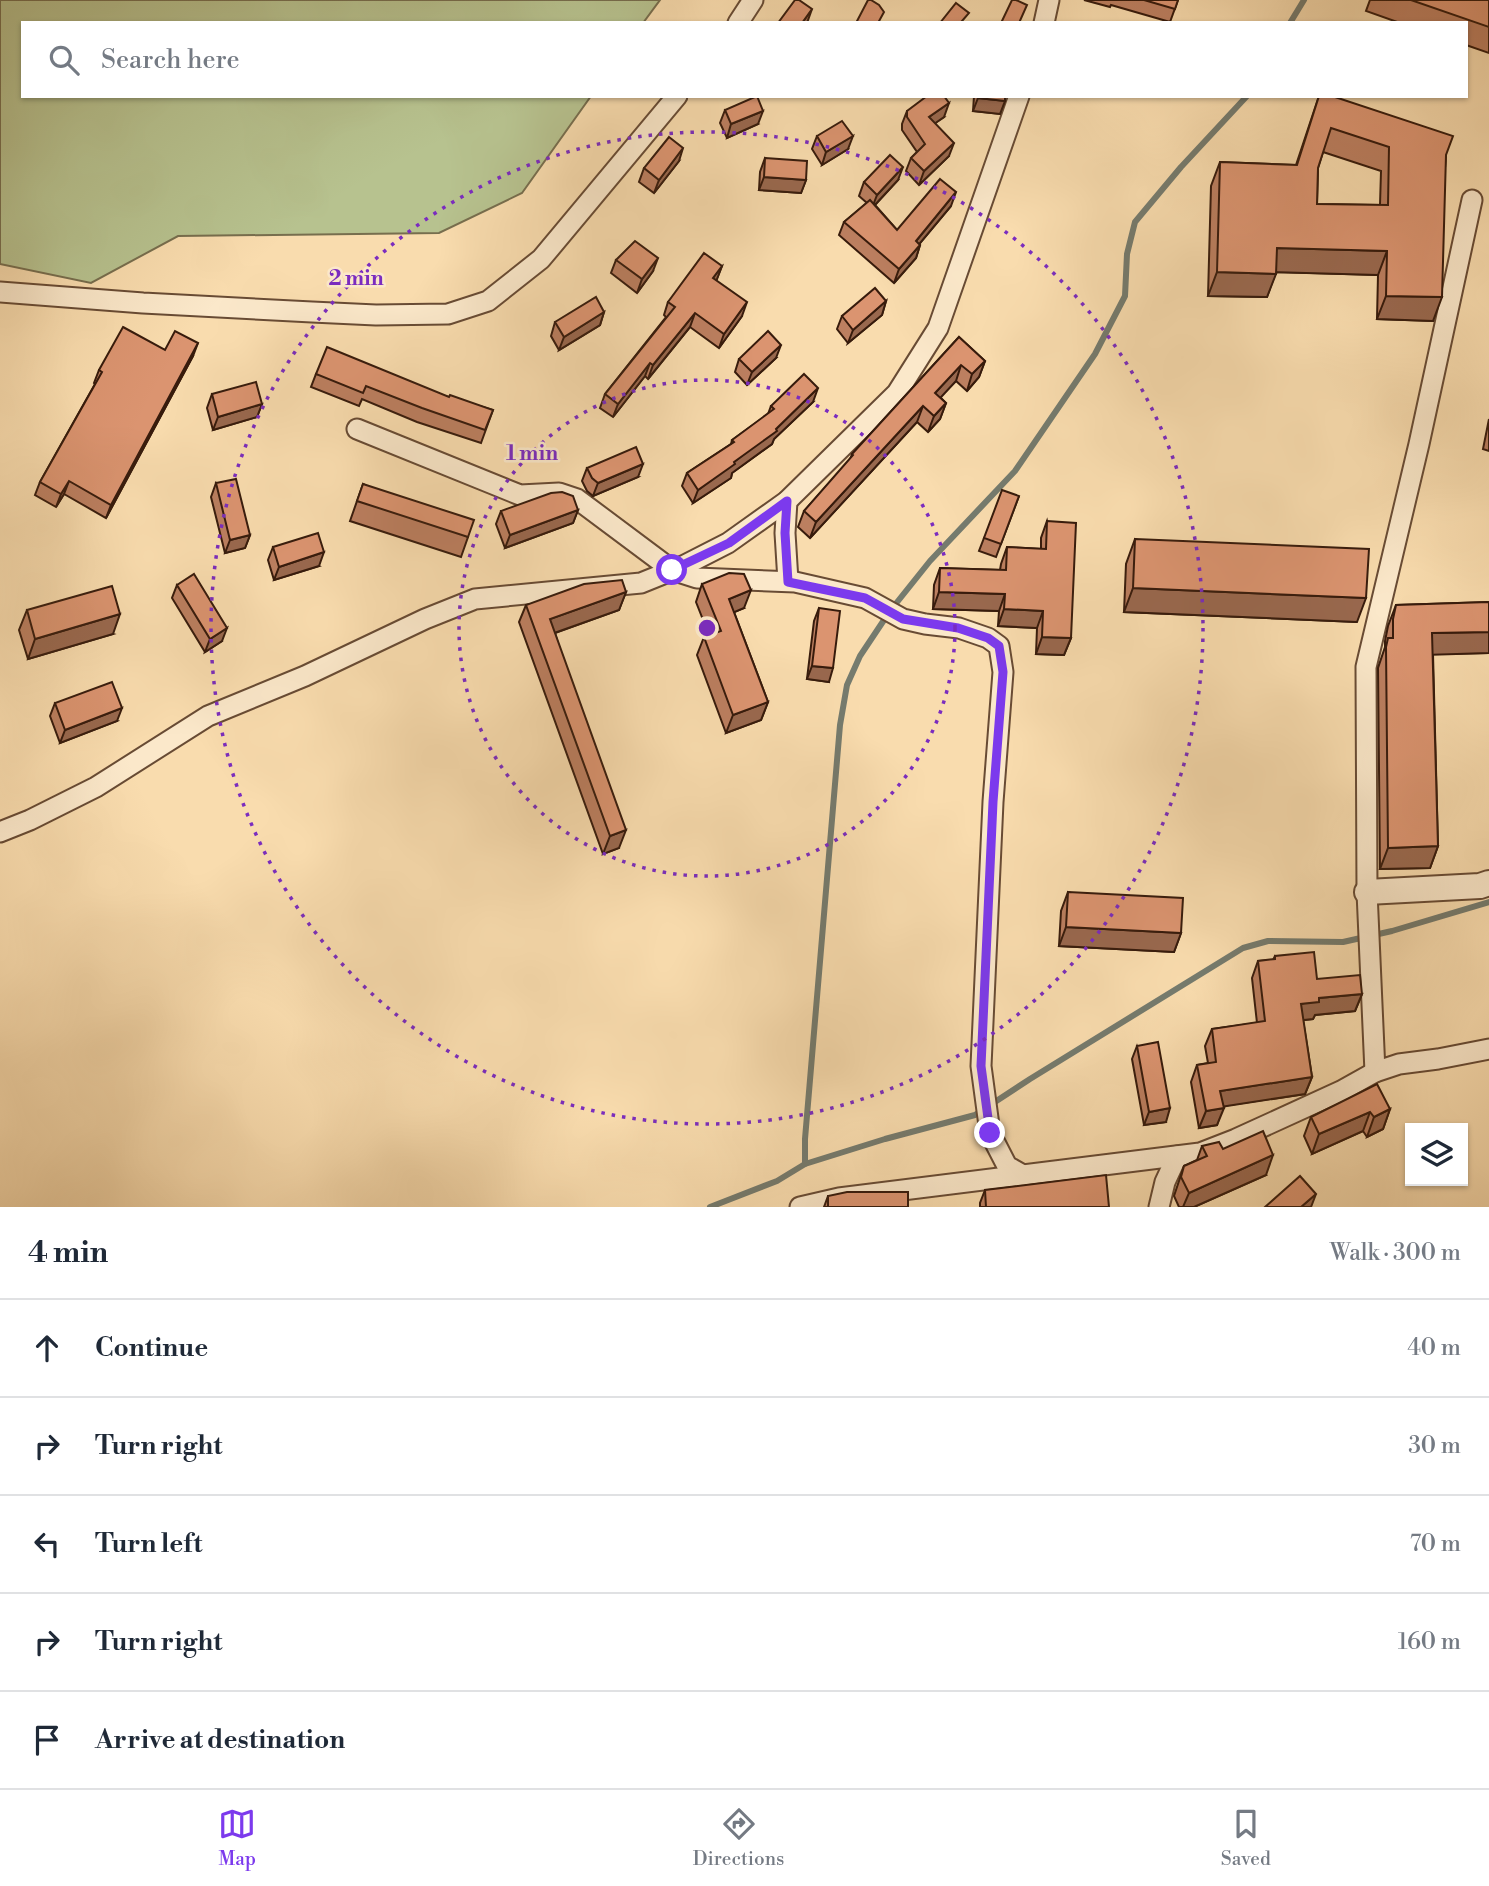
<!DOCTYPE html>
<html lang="en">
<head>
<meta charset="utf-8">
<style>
	:root { --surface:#fff; --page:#f6f6f7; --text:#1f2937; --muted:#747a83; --line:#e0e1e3; --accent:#7c3aed }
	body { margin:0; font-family:"Libre Bodoni",serif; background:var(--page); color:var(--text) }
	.controls { position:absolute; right:21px; bottom:21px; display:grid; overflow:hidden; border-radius:0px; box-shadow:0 2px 5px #0004 }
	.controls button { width:63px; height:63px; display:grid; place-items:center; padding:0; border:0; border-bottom:2px solid var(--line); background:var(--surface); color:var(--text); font:35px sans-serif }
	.stop { position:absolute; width:21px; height:21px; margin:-16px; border:5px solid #7c3aed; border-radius:50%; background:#fff }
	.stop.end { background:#7c3aed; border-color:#fff; box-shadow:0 2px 7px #0008 }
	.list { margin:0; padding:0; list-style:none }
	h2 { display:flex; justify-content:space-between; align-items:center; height:91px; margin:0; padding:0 28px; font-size:30px }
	h2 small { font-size:23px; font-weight:400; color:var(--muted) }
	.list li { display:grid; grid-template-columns:46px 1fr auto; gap:21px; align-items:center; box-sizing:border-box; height:98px; padding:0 28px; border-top:2px solid var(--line) }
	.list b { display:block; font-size:26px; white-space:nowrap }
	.list em { font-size:23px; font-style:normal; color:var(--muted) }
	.icon { flex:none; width:38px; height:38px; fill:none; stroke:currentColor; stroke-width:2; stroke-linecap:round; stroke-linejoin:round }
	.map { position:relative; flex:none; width:1489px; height:1207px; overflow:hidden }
	.search { position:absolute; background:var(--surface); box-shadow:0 2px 5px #0004; left:21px; right:21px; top:21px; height:77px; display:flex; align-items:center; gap:18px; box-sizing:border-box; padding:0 24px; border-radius:0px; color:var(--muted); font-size:26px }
	.sheet { height:581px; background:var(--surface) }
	nav { display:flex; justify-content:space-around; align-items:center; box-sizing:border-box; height:98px; border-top:2px solid var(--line); background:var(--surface); font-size:19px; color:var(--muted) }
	nav a { display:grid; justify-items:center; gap:4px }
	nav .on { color:var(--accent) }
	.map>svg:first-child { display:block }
</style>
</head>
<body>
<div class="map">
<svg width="1489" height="1207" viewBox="0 0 1489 1207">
	<rect width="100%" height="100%" fill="#f9dcae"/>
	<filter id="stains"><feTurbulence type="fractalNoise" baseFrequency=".00286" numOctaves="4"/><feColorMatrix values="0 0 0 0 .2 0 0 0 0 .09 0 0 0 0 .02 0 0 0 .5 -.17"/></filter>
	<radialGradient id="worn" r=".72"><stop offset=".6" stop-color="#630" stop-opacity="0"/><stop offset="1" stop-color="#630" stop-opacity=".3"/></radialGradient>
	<path fill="#b7c28f" stroke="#776e4e" stroke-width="2" d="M0 0H660L643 23H23V96H591L522 193 439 233 178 236 91 283 0 264Z"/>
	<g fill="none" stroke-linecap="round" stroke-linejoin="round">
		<g stroke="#757b6e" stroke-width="6">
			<path d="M1290 23 1304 0"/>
			<path d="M805 1164 885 1139 975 1115 1030 1079 1243 948 1268 941 1343 942 1392 931 1489 902"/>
			<path d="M710 1207 777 1181 805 1164V1139L840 725 847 685 860 656 890 611 930 561 1015 471 1095 354 1125 296 1127 254 1135 222 1181 167 1247 96"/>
		</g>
		<defs>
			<g id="minor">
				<path d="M738 23 753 0"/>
				<path d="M1044 23 1049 0"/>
				<path d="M1472 200 1419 444 1366 667 1367 892 1375 1072 1399 1064 1438 1059 1489 1049"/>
				<path d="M0 292 143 303 312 312 376 315 448 314 488 301 541 259 677 96"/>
				<path d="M357 429 520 495 559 493 577 499 672 570 697 578 795 582 865 598 903 619 925 624 959 628 988 638 999 646 1003 672 993 802 981 1066 990 1133 1007 1166 1023 1175 1200 1153 1236 1139 1341 1091 1375 1072"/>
				<path d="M787 501 785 533 788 581"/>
				<path d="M0 832 30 820 96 787 208 716 305 676 425 619 475 599 641 583 683 566 728 543 787 501 897 393 938 328 1019 96"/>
				<path d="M800 1207 839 1198 1023 1175"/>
				<path d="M1159 1207 1165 1182 1177 1156"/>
			</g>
			<path id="tertiary" d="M1367 892 1480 886 1489 883"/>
		</defs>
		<use href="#minor" stroke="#684b34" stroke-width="23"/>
		<use href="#tertiary" stroke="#684b34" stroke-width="28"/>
		<use href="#minor" stroke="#fbe8ca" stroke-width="19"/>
		<use href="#tertiary" stroke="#fbe8ca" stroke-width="24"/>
	</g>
	<g fill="#bc7f60" stroke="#371b0c" stroke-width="2" fill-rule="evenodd">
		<path d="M1084 0H1178L1170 22 1111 5 1110 7Z"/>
		<path d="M1370 0H1489V53L1466 45V23H1400L1366 11Z"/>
		<path d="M974 96H1005L1000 114 973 111Z"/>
		<path d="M1319 96 1446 155 1433 321 1377 319 1378 275 1276 272 1267 297 1208 296 1211 186 1220 162 1296 165ZM1323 152 1381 171 1380 205 1317 204 1318 168Z"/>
		<path d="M725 110 758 124 727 138 720 123Z"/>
		<path d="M907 111 944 117 935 123 949 156 919 185 906 171 911 158 917 152 902 130V124Z"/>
		<path d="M817 136 848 149 822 165 812 149Z"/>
		<path d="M765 158 806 180 801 193 759 190 760 172Z"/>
		<path d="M679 161 654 193 639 182 644 168Z"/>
		<path d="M898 180 875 205 897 230 951 206 919 244 920 245 916 258 894 283 839 235 844 222 867 203 859 196 864 182Z"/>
		<path d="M616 260 653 271 637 293 611 273Z"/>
		<path d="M722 266 716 281 742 316 719 348 690 327 648 379 645 376 613 417 600 408 605 394 666 317 664 315 668 302Z"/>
		<path d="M886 301 882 315 848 343 837 329 842 316Z"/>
		<path d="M604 312 600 325 559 350 551 336 555 322Z"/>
		<path d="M959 337 985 361 979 377 967 391 956 381 940 397 946 403 940 419 928 432 917 422 810 538 798 527 804 511 850 460 852 454Z"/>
		<path d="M165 350 193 356 106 518 64 494 56 507 35 495 40 482 95 384 94 383 99 370Z"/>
		<path d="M776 358 747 385 735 372 739 359Z"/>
		<path d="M316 374 449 397 493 410 481 443 417 422 362 399 359 406 311 387Z"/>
		<path d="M212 394 262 404 257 417 213 430 207 408Z"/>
		<path d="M813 402 774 439 772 444 732 473 731 478 693 503 682 486 687 473 731 444 732 440 768 414 771 406Z"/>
		<path d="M1489 419V451L1483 449Z"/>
		<path d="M587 468 638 477 593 496 587 491 582 481Z"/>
		<path d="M216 483 250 535 245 548 225 553 211 497Z"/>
		<path d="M363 484 468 537 461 557 350 521Z"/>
		<path d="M1019 496 996 557 979 551 984 538Z"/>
		<path d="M578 510 573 523 505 548 496 524 501 511Z"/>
		<path d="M1047 521 1071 638 1064 655 1036 654 1037 628 998 626 999 611 933 609 934 585 940 568 1000 570 1001 564 1007 547 1041 549V538Z"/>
		<path d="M1135 539 1357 622 1124 612 1126 564Z"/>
		<path d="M273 547 319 566 274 580 268 560Z"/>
		<path d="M702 584 744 608 734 612 768 702 761 720 726 733 697 655 704 637 709 635 696 602Z"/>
		<path d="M177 585 222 641 205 652 172 598Z"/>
		<path d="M626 592 619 610 555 633 619 848 603 854 519 622 526 605Z"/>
		<path d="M1489 602V653L1433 654 1438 846 1430 868 1380 869 1378 668 1385 647V641L1388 626 1396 605Z"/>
		<path d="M819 608 829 682 807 679 814 621Z"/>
		<path d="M27 610 113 634 28 659 19 630Z"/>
		<path d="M55 703 117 721 60 743 50 716Z"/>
		<path d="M1068 892 1181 933 1174 952 1059 946 1061 911Z"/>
		<path d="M1275 956 1317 979 1362 994 1355 1011 1315 1015 1313 1019 1303 1020 1312 1077 1305 1094 1223 1106 1217 1125 1199 1128 1191 1082 1197 1065 1208 1063 1205 1046 1212 1029 1257 1023 1252 978 1258 961 1273 960Z"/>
		<path d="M1137 1046 1166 1122 1144 1125 1132 1059Z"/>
		<path d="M1390 1109 1383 1129 1367 1137 1363 1131 1312 1154 1304 1136 1311 1117Z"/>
		<path d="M1202 1146 1223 1149 1266 1175 1194 1207H1179L1174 1196 1184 1166 1197 1160Z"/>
		<path d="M985 1190 1109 1207H980V1203Z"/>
		<path d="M828 1196 908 1207H824Z"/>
	</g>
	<g fill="#99684e" stroke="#371b0c" stroke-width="2">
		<path d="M812 9 807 23H802Z"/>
		<path d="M978 98 1005 101 1000 114 973 111Z"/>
		<path d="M949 103 944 117 924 131 929 117Z"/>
		<path d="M763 111 758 124 727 138 731 124Z"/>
		<path d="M853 136 848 149 822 165 826 152Z"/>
		<path d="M954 143 949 156 919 185 924 171Z"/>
		<path d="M683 148 679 161 654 193 659 180Z"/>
		<path d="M903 167 898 180 872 208 877 195Z"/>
		<path d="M764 177 806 180 801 193 759 190Z"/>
		<path d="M956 192 951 206 911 254 916 241Z"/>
		<path d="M920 245 916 258 894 283 899 269Z"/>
		<path d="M1277 248 1387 251 1378 275 1268 272Z"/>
		<path d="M658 258 653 271 637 293 642 279Z"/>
		<path d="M722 266 717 279 708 292 713 278Z"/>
		<path d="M1217 272 1276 274 1267 297 1208 296Z"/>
		<path d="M1386 296 1442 297 1433 321 1377 319Z"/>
		<path d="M886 301 882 315 848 343 853 330Z"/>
		<path d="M747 302 742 316 719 348 724 334Z"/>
		<path d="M604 312 600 325 559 350 564 337Z"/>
		<path d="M695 313 690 327 648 379 653 365Z"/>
		<path d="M198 343 193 356 106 518 111 505Z"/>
		<path d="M781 345 776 358 747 385 752 372Z"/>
		<path d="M985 361 979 377 967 391 972 374Z"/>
		<path d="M650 363 645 376 613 417 618 404Z"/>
		<path d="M961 365 956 381 930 409 935 393Z"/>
		<path d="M818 388 813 402 774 439 772 444 732 473 731 478 693 503 698 490 776 429Z"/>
		<path d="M946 403 940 419 928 432 934 416Z"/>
		<path d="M262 404 257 417 213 430 218 417Z"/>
		<path d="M923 406 917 422 810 538 816 522Z"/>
		<path d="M643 464 638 477 593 496 598 483Z"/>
		<path d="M69 481 64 494 56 507 61 494Z"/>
		<path d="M578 510 573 523 505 548 510 535Z"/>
		<path d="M250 535 245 548 225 553 230 540Z"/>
		<path d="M324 552 319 566 274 580 279 567Z"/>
		<path d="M1133 588 1366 598 1357 622 1124 612Z"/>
		<path d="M751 590 744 608 723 617 729 599Z"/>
		<path d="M626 592 619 610 543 637 550 619Z"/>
		<path d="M939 592 1005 594 999 611 933 609Z"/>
		<path d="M1004 609 1043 611 1037 628 998 626Z"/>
		<path d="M120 614 113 634 28 659 35 639Z"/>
		<path d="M227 628 222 641 205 652 210 639Z"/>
		<path d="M1489 632V653L1425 655 1432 633Z"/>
		<path d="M1042 637 1071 638 1064 655 1036 654Z"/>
		<path d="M812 666 833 668 829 682 807 679Z"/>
		<path d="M768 702 761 720 726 733 733 715Z"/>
		<path d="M122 708 117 721 60 743 65 730Z"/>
		<path d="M626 830 619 848 603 854 610 836Z"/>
		<path d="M1438 846 1430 868 1380 869 1388 848Z"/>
		<path d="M1066 927 1181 933 1174 952 1059 946Z"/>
		<path d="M1362 994 1355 1011 1315 1015 1313 1019 1295 1021 1301 1004 1319 998Z"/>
		<path d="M1312 1077 1305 1094 1214 1108 1220 1091Z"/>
		<path d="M1170 1108 1166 1122 1144 1125 1149 1112Z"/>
		<path d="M1224 1108 1217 1125 1199 1128 1206 1111Z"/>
		<path d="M1390 1109 1383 1129 1367 1137 1374 1117Z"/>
		<path d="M1370 1112 1363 1131 1312 1154 1319 1134Z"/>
		<path d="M1273 1155 1266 1175 1194 1207H1183L1189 1193Z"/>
		<path d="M1316 1194 1311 1207H1301Z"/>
	</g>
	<g fill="#db9470" stroke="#371b0c" stroke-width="2" fill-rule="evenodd">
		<path d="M795 0H799L812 9 802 23H778Z"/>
		<path d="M868 0H871L879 5 884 12 878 23H856Z"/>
		<path d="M1012 0H1016L1027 5 1019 23H1001Z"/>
		<path d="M1144 0H1178L1175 9Z"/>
		<path d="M1411 0H1489V27Z"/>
		<path d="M956 3 969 13 962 21 964 23H940Z"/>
		<path d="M757 96 763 111 731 124 725 110Z"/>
		<path d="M927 96H944L949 103 929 117 954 143 924 171 911 158 925 144 907 117V111Z"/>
		<path d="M978 96H1005V101L978 98Z"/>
		<path d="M1319 96H1332L1453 136 1446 155 1442 297 1386 296 1387 251 1277 248 1276 274 1217 272 1220 162 1297 165ZM1331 128 1389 147 1388 205 1317 204 1318 168Z"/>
		<path d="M842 121 853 136 826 152 817 136Z"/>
		<path d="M669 137 683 148 659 180 644 168Z"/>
		<path d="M890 155 903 167 877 195 864 182Z"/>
		<path d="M765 158 807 161 806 180 764 177Z"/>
		<path d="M940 179 956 192 916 241 920 245 899 269 844 222 870 200 897 230Z"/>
		<path d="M635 241 658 258 642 279 616 260Z"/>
		<path d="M704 253 722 266 713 278 747 302 724 334 695 313 653 365 650 363 618 404 605 394 675 307 668 302Z"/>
		<path d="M875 288 886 301 853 330 842 316Z"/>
		<path d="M596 297 604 312 564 337 555 322Z"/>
		<path d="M123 327 165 350 175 331 198 343 111 505 69 481 61 494 40 482 102 372 99 370Z"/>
		<path d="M768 331 781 345 752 372 739 359Z"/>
		<path d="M959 337 985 361 972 374 961 365 935 393 946 403 934 416 923 406 816 522 804 511 853 455 852 454Z"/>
		<path d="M327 347 449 397 450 395 493 410 485 430 422 408 366 386 363 393 316 374Z"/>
		<path d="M804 374 818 388 776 429 777 431 734 462 735 464 698 490 687 473 734 442 732 440 774 409 771 406Z"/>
		<path d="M256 382 262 404 218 417 212 394Z"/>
		<path d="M636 447 643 464 598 483 592 478 587 468Z"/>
		<path d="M236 479 250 535 230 540 216 483Z"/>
		<path d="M363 484 474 520 468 537 357 501Z"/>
		<path d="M1002 490 1019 496 1001 544 984 538Z"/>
		<path d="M562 492 573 496 578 510 510 535 501 511 551 493Z"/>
		<path d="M1047 521 1076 523 1071 638 1042 637 1043 611 1004 609 1005 594 939 592 940 568 1006 570 1007 547 1046 549Z"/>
		<path d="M318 533 324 552 279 567 273 547Z"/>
		<path d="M1135 539 1369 549 1366 598 1133 588Z"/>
		<path d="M729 573 744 574 751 590 729 599 768 702 733 715 704 637 721 631 702 584Z"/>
		<path d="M194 574 227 628 210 639 177 585Z"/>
		<path d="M622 580 626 592 550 619 626 830 610 836 526 605 584 584Z"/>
		<path d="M112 586 120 614 35 639 27 610Z"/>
		<path d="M1489 602V632L1432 633 1438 846 1388 848 1386 647 1388 638H1393V619L1396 605Z"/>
		<path d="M819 608 840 611 833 668 812 666Z"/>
		<path d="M112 682 122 708 65 730 55 703Z"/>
		<path d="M1068 892 1183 898 1181 933 1066 927Z"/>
		<path d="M1314 952 1317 979 1360 975 1362 994 1319 998V1002L1301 1004 1312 1077 1220 1091 1224 1108 1206 1111 1197 1065 1216 1062 1212 1029 1265 1021 1258 961 1275 959V956Z"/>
		<path d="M1158 1042 1170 1108 1149 1112 1137 1046Z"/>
		<path d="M1377 1084 1390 1109 1374 1117 1370 1112 1319 1134 1311 1117Z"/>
		<path d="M1263 1131 1273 1155 1189 1193 1181 1177 1184 1166 1207 1156 1202 1146 1219 1142 1223 1149Z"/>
		<path d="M1106 1175 1109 1207H986L985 1190Z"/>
		<path d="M1300 1176 1316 1194 1301 1207H1265Z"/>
		<path d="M847 1192H908V1207H828V1196Z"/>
	</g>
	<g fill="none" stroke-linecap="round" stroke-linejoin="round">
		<path stroke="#7c3aed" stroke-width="9" d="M672 570 729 543 787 501 785 533 788 582 865 598 903 619 958 628 988 638 999 646 1003 672 993 802 981 1066 990 1133"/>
	</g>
	<g fill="none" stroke="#7b2cbf" stroke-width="3.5" stroke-dasharray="3.5 7">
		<circle cx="707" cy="628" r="248"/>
		<circle cx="707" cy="628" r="496"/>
	</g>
	<circle cx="707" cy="628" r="10" fill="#7b2cbf" stroke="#fbe8ca" stroke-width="3.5"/>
	<g font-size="21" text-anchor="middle" font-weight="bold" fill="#7b2cbf" stroke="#fbe8ca" stroke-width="5" stroke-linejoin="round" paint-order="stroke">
		<text x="356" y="285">2 min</text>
		<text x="532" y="460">1 min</text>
	</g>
	<rect width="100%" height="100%" filter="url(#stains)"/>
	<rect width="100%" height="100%" fill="url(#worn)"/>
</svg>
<div class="controls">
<button><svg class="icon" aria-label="layers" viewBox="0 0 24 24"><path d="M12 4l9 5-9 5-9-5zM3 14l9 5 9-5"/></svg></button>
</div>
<div class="stop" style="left:672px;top:570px"></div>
<div class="stop end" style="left:990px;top:1133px"></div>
<div class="search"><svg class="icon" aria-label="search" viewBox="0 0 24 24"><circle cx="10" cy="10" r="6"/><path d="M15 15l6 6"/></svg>Search here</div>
</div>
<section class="sheet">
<h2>4 min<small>Walk · 300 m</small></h2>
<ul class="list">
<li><svg class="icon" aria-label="ahead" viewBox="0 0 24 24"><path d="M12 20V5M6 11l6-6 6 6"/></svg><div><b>Continue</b></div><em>40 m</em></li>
<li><svg class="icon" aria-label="right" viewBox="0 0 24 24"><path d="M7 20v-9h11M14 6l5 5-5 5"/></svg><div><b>Turn right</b></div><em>30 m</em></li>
<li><svg class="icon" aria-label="left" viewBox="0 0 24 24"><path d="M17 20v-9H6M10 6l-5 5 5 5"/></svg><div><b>Turn left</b></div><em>70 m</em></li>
<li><svg class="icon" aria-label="right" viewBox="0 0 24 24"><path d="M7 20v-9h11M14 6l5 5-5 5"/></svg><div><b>Turn right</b></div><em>160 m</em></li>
<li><svg class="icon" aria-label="arrive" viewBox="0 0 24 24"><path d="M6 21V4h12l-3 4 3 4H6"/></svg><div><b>Arrive at destination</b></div></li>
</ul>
</section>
<nav>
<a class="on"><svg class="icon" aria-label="map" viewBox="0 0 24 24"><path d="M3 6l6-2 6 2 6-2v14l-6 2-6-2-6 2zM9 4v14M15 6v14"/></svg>Map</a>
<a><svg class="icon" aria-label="directions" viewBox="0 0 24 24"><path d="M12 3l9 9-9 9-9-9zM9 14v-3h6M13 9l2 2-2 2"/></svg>Directions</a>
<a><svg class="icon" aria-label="saved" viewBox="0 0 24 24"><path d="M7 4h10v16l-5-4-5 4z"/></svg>Saved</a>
</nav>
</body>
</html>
